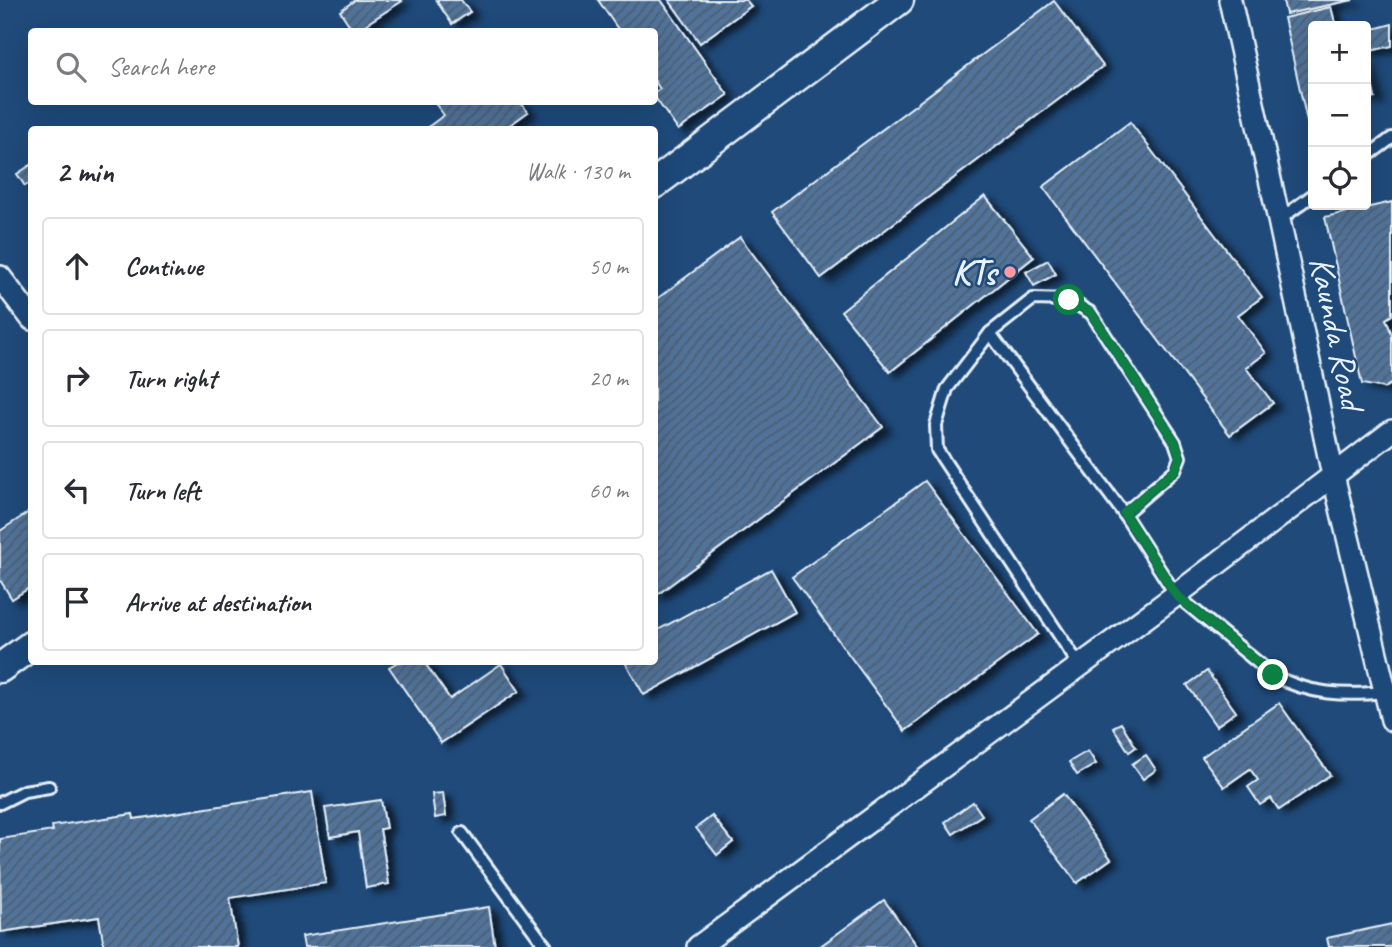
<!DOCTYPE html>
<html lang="en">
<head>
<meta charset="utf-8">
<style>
	:root { --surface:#fff; --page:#f7f7f7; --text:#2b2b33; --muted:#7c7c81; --line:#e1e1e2 }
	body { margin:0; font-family:Caveat,sans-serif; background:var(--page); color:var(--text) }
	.controls { position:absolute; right:21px; top:21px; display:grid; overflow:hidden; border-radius:7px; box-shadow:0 7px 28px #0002 }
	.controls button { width:63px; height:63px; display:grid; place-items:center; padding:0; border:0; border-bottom:2px solid var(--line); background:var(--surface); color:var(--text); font:35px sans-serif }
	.stop { position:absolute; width:21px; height:21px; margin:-16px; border:5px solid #0b8043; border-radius:50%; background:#fff }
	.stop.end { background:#0b8043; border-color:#fff; box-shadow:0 2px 7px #0008 }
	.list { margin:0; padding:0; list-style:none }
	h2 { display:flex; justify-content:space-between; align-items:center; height:91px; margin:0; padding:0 28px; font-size:30px }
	h2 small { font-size:23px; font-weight:400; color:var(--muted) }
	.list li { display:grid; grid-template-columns:46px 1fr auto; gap:21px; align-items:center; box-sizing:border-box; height:98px; margin:0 14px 14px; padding:0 14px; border:2px solid var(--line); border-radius:7px }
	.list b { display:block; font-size:26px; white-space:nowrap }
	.list em { font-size:23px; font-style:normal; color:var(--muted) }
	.icon { flex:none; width:38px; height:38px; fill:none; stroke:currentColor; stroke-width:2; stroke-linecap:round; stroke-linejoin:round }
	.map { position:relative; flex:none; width:1392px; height:947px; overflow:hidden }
	.search { position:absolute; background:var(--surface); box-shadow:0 7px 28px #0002; left:28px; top:28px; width:630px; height:77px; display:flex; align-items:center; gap:18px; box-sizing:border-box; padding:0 24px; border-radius:7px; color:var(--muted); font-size:26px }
	.panel { position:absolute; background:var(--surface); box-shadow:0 7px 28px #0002; left:28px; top:126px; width:630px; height:539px; border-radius:7px }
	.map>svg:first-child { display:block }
</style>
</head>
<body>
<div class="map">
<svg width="1392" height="947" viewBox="0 0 1392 947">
	<defs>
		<pattern id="building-hatch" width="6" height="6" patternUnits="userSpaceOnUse" patternTransform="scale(1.75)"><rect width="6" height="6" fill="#517399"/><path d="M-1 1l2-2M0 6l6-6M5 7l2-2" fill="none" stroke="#4c5e72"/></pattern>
		<filter id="shadow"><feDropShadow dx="8" dy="4.5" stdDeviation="3.5" flood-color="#0009"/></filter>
	</defs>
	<rect width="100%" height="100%" fill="#1f4a7a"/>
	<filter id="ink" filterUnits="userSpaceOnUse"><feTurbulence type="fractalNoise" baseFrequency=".0143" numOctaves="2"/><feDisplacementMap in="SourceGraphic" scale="14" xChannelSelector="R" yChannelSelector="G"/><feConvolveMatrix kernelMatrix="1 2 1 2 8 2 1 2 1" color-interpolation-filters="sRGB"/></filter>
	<g filter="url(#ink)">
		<g fill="url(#building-hatch)" stroke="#e8f1f8" stroke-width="2" filter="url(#shadow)">
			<path d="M355 0H401L402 1 354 32 340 11Z"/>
			<path d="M436 0H461L470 12 452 24Z"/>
			<path d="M598 0H661L728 95 678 130 654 96V93L660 89 654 80V32H620Z"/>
			<path d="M669 0H746L751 6 700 43Z"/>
			<path d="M1283 0H1353L1286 14Z"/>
			<path d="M1054 1 1103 66 821 278 772 212Z"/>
			<path d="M1331 7 1336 26H1313V148L1284 18Z"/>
			<path d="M1392 24V46L1366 52V31Z"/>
			<path d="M1366 58 1375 98 1366 100Z"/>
			<path d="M434 102H520L528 112 503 130H424L444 115Z"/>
			<path d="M1130 122 1262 297 1238 315 1266 353 1246 368 1273 403 1230 435 1043 187Z"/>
			<path d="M32 164V181L25 186 17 174Z"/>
			<path d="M985 196 1034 257 890 372 841 311Z"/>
			<path d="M1392 202V315L1386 319 1392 335V383L1384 388 1362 384 1325 217Z"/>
			<path d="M740 237 883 427 654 597V301Z"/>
			<path d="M1048 260 1056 274 1034 286 1026 272Z"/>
			<path d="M925 481 1038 634 905 731 792 577Z"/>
			<path d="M32 510V586L12 599 0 580V531Z"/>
			<path d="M771 569 795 612 644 695 625 662H654V632Z"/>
			<path d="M398 662H424L450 699 501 664 519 691 441 743 389 667Z"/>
			<path d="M1207 671 1236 712 1216 726 1187 685Z"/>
			<path d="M1279 703 1330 775 1279 810 1271 798 1260 805 1248 787 1258 780 1250 769 1224 787 1202 757Z"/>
			<path d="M1121 723 1136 747 1129 752 1113 727Z"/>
			<path d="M1088 751 1096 764 1077 775 1069 762Z"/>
			<path d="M1146 755 1156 770 1143 779 1132 764Z"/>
			<path d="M312 792 326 883 230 898 238 947H104L99 917 1 932 0 839 53 831 52 826 133 814 134 819Z"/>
			<path d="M443 793 446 816 435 818 432 794Z"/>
			<path d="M1063 794 1111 859 1077 883 1029 819Z"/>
			<path d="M381 800 386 828 380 829 389 884 366 888 358 832 330 837 325 808Z"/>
			<path d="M973 802 982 815 953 834 945 822Z"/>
			<path d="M712 816 733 842 717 855 696 828Z"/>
			<path d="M884 900 918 947H819Z"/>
			<path d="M489 907 495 947H304L302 936Z"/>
			<path d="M1392 924V947H1329L1327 938Z"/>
		</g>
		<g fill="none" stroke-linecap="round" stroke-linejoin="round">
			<defs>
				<g id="service">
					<path d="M1366 157 1392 138"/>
					<path d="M1279 220 1313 195"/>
					<path d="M990 333 1124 514"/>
					<path d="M1079 665 937 450 936 425 947 389 990 333 1033 299 1069 300 1091 313 1175 442 1180 457 1175 470 1124 514 1176 595 1273 675C1309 695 1345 696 1385 692"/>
					<path d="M0 803 24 791 49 787"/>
					<path d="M462 833 546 947"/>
				</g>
				<g id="minor">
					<path d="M1230 0 1279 220 1333 475 1392 720"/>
					<path d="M0 277 32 319"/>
					<path d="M698 947 1176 595 1392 431"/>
				</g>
				<g id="secondary">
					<path d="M654 184 899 0"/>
					<path d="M0 668 32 645"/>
				</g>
			</defs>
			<use href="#service" stroke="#e8f1f8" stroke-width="16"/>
			<use href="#minor" stroke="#e8f1f8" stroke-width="26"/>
			<use href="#secondary" stroke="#e8f1f8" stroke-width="33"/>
			<use href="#service" stroke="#1f4a7a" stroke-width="10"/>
			<use href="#minor" stroke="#1f4a7a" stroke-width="21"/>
			<use href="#secondary" stroke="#1f4a7a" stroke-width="28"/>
		</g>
	</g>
	<g fill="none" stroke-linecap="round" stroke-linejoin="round" filter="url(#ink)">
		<path stroke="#0b8043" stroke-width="9" d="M1069 300 1091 313 1175 442 1180 457 1175 470 1124 513 1176 595 1273 675"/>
	</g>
	<circle fill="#ff9aa2" stroke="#1f4a7a" stroke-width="2.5" cx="1010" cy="272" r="7"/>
	<g text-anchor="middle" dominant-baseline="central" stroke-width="5" stroke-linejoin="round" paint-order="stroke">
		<g font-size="35" font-weight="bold" fill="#e8f1f8" stroke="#1f4a7a" text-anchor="end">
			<text x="996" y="272">KTs</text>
		</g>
		<g font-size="35" fill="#e8f1f8" stroke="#1f4a7a">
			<text transform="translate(1337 333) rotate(78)">Kaunda Road</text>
		</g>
	</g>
</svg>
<div class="controls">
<button>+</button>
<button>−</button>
<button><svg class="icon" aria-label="locate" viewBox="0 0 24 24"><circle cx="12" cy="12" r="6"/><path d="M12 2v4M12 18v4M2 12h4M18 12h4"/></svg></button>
</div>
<div class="stop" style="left:1069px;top:300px"></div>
<div class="stop end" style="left:1273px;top:675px"></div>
<div class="search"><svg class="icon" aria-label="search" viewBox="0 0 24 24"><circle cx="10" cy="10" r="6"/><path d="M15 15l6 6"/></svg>Search here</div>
<section class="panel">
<h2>2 min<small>Walk · 130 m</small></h2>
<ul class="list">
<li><svg class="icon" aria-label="ahead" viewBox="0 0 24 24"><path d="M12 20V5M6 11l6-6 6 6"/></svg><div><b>Continue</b></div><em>50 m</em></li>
<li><svg class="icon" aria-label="right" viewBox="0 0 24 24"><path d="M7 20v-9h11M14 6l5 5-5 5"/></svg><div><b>Turn right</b></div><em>20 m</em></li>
<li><svg class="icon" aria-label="left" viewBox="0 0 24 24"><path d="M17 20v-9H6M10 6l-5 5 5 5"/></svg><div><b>Turn left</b></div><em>60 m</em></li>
<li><svg class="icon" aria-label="arrive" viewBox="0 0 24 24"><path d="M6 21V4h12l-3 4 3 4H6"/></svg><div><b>Arrive at destination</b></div></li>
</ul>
</section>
</div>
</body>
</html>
